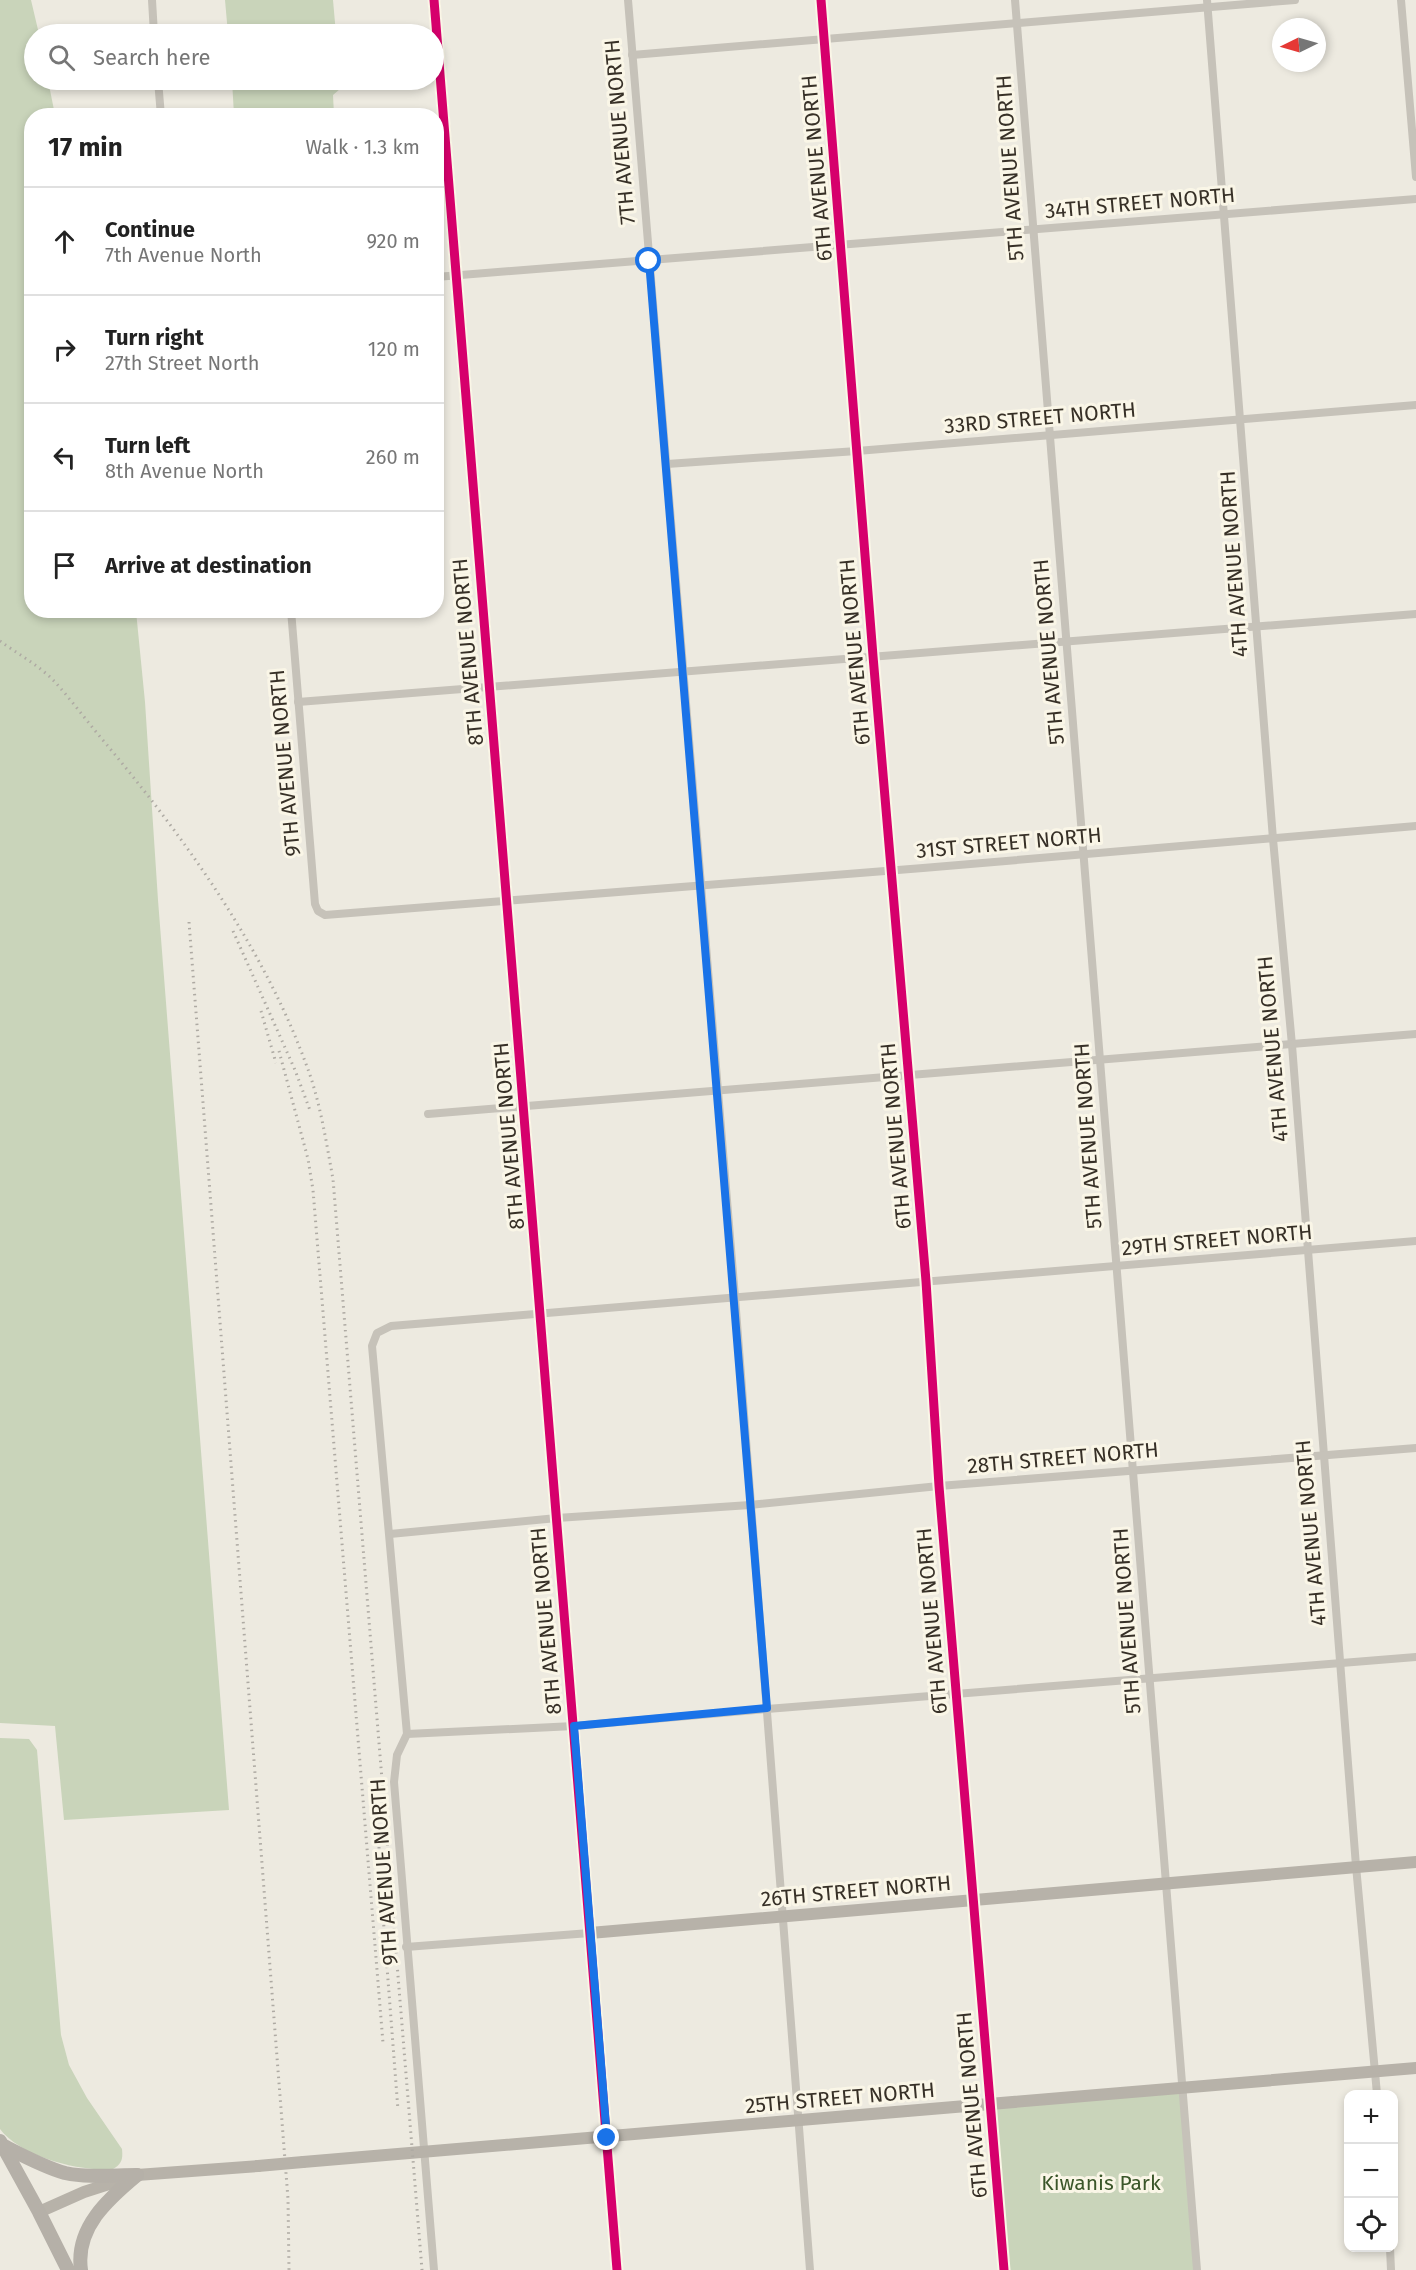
<!DOCTYPE html>
<html lang="en">
<head>
<meta charset="utf-8">
<style>
	:root { --surface:#fff; --page:#f6f6f6; --text:#222; --muted:#767676; --line:#e0e0e0 }
	body { margin:0; font-family:"Fira Sans",sans-serif; background:var(--page); color:var(--text) }
	.controls { position:absolute; right:18px; bottom:18px; display:grid; overflow:hidden; border-radius:12px; box-shadow:0 3px 9px #0003 }
	.controls button { width:54px; height:54px; display:grid; place-items:center; padding:0; border:0; border-bottom:2px solid var(--line); background:var(--surface); color:var(--text); font:30px sans-serif }
	.compass { position:absolute; left:1272px; top:18px; width:54px; height:54px; border-radius:50%; background:var(--surface); box-shadow:0 3px 9px #0003; rotate:265deg }
	.stop { position:absolute; width:18px; height:18px; margin:-14px; border:4px solid #1a73e8; border-radius:50%; background:#fff }
	.stop.end { background:#1a73e8; border-color:#fff; box-shadow:0 2px 6px #0008 }
	.list { margin:0; padding:0; list-style:none }
	h2 { display:flex; justify-content:space-between; align-items:center; height:78px; margin:0; padding:0 24px; font-size:26px }
	h2 small { font-size:20px; font-weight:400; color:var(--muted) }
	.list li { display:grid; grid-template-columns:39px 1fr auto; gap:18px; align-items:center; box-sizing:border-box; height:108px; padding:0 24px; border-top:2px solid var(--line) }
	.list b { display:block; font-size:22px; white-space:nowrap }
	.list p { margin:0; font-size:20px; white-space:nowrap; color:var(--muted) }
	.list em { font-size:20px; font-style:normal; color:var(--muted) }
	.icon { flex:none; width:33px; height:33px; fill:none; stroke:currentColor; stroke-width:2; stroke-linecap:round; stroke-linejoin:round }
	.map { position:relative; flex:none; width:1416px; height:2270px; overflow:hidden }
	.search { position:absolute; background:var(--surface); box-shadow:0 3px 9px #0003; left:24px; top:24px; width:420px; height:66px; display:flex; align-items:center; gap:15px; box-sizing:border-box; padding:0 21px; border-radius:33px; color:var(--muted); font-size:22px }
	.panel { position:absolute; background:var(--surface); box-shadow:0 3px 9px #0003; left:24px; top:108px; width:420px; height:510px; border-radius:24px }
	.map>svg:first-child { display:block }
</style>
</head>
<body>
<div class="map">
<svg width="1416" height="2270" viewBox="0 0 1416 2270">
	<rect width="100%" height="100%" fill="#edeae0"/>
	<g fill="#c9d4ba">
		<path d="M0 0H31L39 34H34V80H48L55 115 32 116V610L136 611 145 702 158 900 229 1810 64 1820 55 1726 0 1723Z"/>
		<path d="M225 0H333L336 34H228Z"/>
		<path d="M232 80H340V89L333 95 334 115H234Z"/>
		<path d="M0 1738 29 1739 37 1750 61 2035 69 2065 87 2098 122 2149C123 2159 122 2164 113 2169 80 2172 21 2157 0 2129Z"/>
		<path d="M1182 2089 1197 2270H1004L990 2106Z"/>
	</g>
	<g fill="none" stroke-linecap="round" stroke-linejoin="round">
		<g stroke="#c6c2b9" stroke-width="8">
			<path d="M152 0 154 34"/>
			<path d="M628 0 735 1297 810 2270"/>
			<path d="M821 0 873 656 926 1281 939 1486 1004 2270"/>
			<path d="M1015 0 1197 2270"/>
			<path d="M1207 0 1273 839 1292 1045 1356 1866 1377 2094"/>
			<path d="M1401 0 1416 177"/>
			<path d="M632 55 1295 0"/>
			<path d="M158 80 161 116"/>
			<path d="M436 277 1416 199"/>
			<path d="M667 464 857 451 1416 405"/>
			<path d="M291 610 315 904 318 911 325 915 923 868 1416 826"/>
			<path d="M298 702 1416 614"/>
			<path d="M428 1114 1416 1034"/>
			<path d="M390 1534 557 1518 750 1505 939 1486 1416 1448"/>
			<path d="M407 1734 574 1726 767 1709 1416 1657"/>
			<path d="M406 1947 590 1933"/>
			<path d="M1390 2248 1391 2270"/>
			<path d="M434 2270 394 1782 397 1755 407 1734 372 1346 377 1333 391 1326 1416 1241"/>
		</g>
		<g stroke="#b7b2a9" stroke-width="12">
			<path d="M434 0 617 2270"/>
			<path d="M590 1933 1416 1862"/>
			<path d="M303 2162 1416 2068"/>
			<path d="M39 2212 84 2192 137 2175 258 2166"/>
		</g>
		<g stroke="#b5b0a8" stroke-width="14">
			<path d="M0 2141 39 2212 68 2270"/>
			<path d="M4 2146C24 2156 44 2167 65 2173 88 2178 114 2175 137 2175"/>
			<path d="M81 2270C75 2228 108 2199 137 2175"/>
		</g>
		<g stroke="#aeaaa3" stroke-width="3" stroke-dasharray="1.5 4.5" stroke-linecap="butt">
			<path d="M0 641C18 654 40 666 55 682 73 702 89 724 107 745 186 840 263 947 306 1064 320 1100 326 1141 333 1179L422 2270"/>
			<path d="M189 922 288 2199 289 2270"/>
			<path d="M233 931 295 1070 311 1113"/>
			<path d="M261 1011 276 1063"/>
			<path d="M279 1051 308 1159 313 1190 383 2043"/>
			<path d="M379 1829V1863L398 2110"/>
		</g>
		<path stroke="#b7b2a9" stroke-width="12" d="M258 2166 303 2162"/>
		<defs>
			<g id="cycleway">
				<path d="M434 0 617 2270"/>
				<path d="M821 0 873 656 926 1281 939 1486 1004 2270"/>
			</g>
		</defs>
		<use href="#cycleway" stroke="#faf6e7" stroke-width="13"/>
		<use href="#cycleway" stroke="#d6006c" stroke-width="9"/>
	</g>
	<g fill="none" stroke-linecap="round" stroke-linejoin="round">
		<path stroke="#1a73e8" stroke-width="8" d="M607 2138 574 1726 767 1708 649 261"/>
	</g>
	<g text-anchor="middle" dominant-baseline="central" stroke-width="6" stroke-linejoin="round" paint-order="stroke">
		<g font-size="21" fill="#373027" stroke="#faf6e7">
			<text transform="translate(620 132) rotate(-95)">7TH AVENUE NORTH</text>
			<text transform="translate(817 168) rotate(-95)">6TH AVENUE NORTH</text>
			<text transform="translate(1010 168) rotate(-94)">5TH AVENUE NORTH</text>
			<text transform="translate(1140 203) rotate(-5)">34TH STREET NORTH</text>
			<text transform="translate(1040 418) rotate(-5)">33RD STREET NORTH</text>
			<text transform="translate(1234 564) rotate(-94)">4TH AVENUE NORTH</text>
			<text transform="translate(468 652) rotate(-95)">8TH AVENUE NORTH</text>
			<text transform="translate(855 652) rotate(-95)">6TH AVENUE NORTH</text>
			<text transform="translate(1049 652) rotate(-95)">5TH AVENUE NORTH</text>
			<text transform="translate(285 763) rotate(-95)">9TH AVENUE NORTH</text>
			<text transform="translate(1009 843) rotate(-5)">31ST STREET NORTH</text>
			<text transform="translate(1273 1049) rotate(-95)">4TH AVENUE NORTH</text>
			<text transform="translate(509 1136) rotate(-95)">8TH AVENUE NORTH</text>
			<text transform="translate(896 1136) rotate(-95)">6TH AVENUE NORTH</text>
			<text transform="translate(1088 1136) rotate(-94)">5TH AVENUE NORTH</text>
			<text transform="translate(1217 1240) rotate(-5)">29TH STREET NORTH</text>
			<text transform="translate(1063 1458) rotate(-5)">28TH STREET NORTH</text>
			<text transform="translate(1311 1533) rotate(-95)">4TH AVENUE NORTH</text>
			<text transform="translate(546 1621) rotate(-95)">8TH AVENUE NORTH</text>
			<text transform="translate(932 1621) rotate(-95)">6TH AVENUE NORTH</text>
			<text transform="translate(1127 1621) rotate(-94)">5TH AVENUE NORTH</text>
			<text transform="translate(384 1872) rotate(-94)">9TH AVENUE NORTH</text>
			<text transform="translate(856 1891) rotate(-5)">26TH STREET NORTH</text>
			<text transform="translate(840 2098) rotate(-5)">25TH STREET NORTH</text>
			<text transform="translate(972 2105) rotate(-95)">6TH AVENUE NORTH</text>
		</g>
		<g font-size="21" fill="#3b562a" stroke="#faf6e7">
			<text x="1101" y="2183">Kiwanis Park</text>
		</g>
	</g>
</svg>
<div class="controls">
<button>+</button>
<button>−</button>
<button><svg class="icon" aria-label="locate" viewBox="0 0 24 24"><circle cx="12" cy="12" r="6"/><path d="M12 2v4M12 18v4M2 12h4M18 12h4"/></svg></button>
</div>
<svg class="compass" viewBox="-18 -18 36 36"><path d="M0-13l5 13h-10z" fill="#e53935"/><path d="M0 13l5-13h-10z" fill="#767676"/></svg>
<div class="stop" style="left:649px;top:261px"></div>
<div class="stop end" style="left:607px;top:2138px"></div>
<div class="search"><svg class="icon" aria-label="search" viewBox="0 0 24 24"><circle cx="10" cy="10" r="6"/><path d="M15 15l6 6"/></svg>Search here</div>
<section class="panel">
<h2>17 min<small>Walk · 1.3 km</small></h2>
<ul class="list">
<li><svg class="icon" aria-label="ahead" viewBox="0 0 24 24"><path d="M12 20V5M6 11l6-6 6 6"/></svg><div><b>Continue</b><p>7th Avenue North</p></div><em>920 m</em></li>
<li><svg class="icon" aria-label="right" viewBox="0 0 24 24"><path d="M7 20v-9h11M14 6l5 5-5 5"/></svg><div><b>Turn right</b><p>27th Street North</p></div><em>120 m</em></li>
<li><svg class="icon" aria-label="left" viewBox="0 0 24 24"><path d="M17 20v-9H6M10 6l-5 5 5 5"/></svg><div><b>Turn left</b><p>8th Avenue North</p></div><em>260 m</em></li>
<li><svg class="icon" aria-label="arrive" viewBox="0 0 24 24"><path d="M6 21V4h12l-3 4 3 4H6"/></svg><div><b>Arrive at destination</b></div></li>
</ul>
</section>
</div>
</body>
</html>
